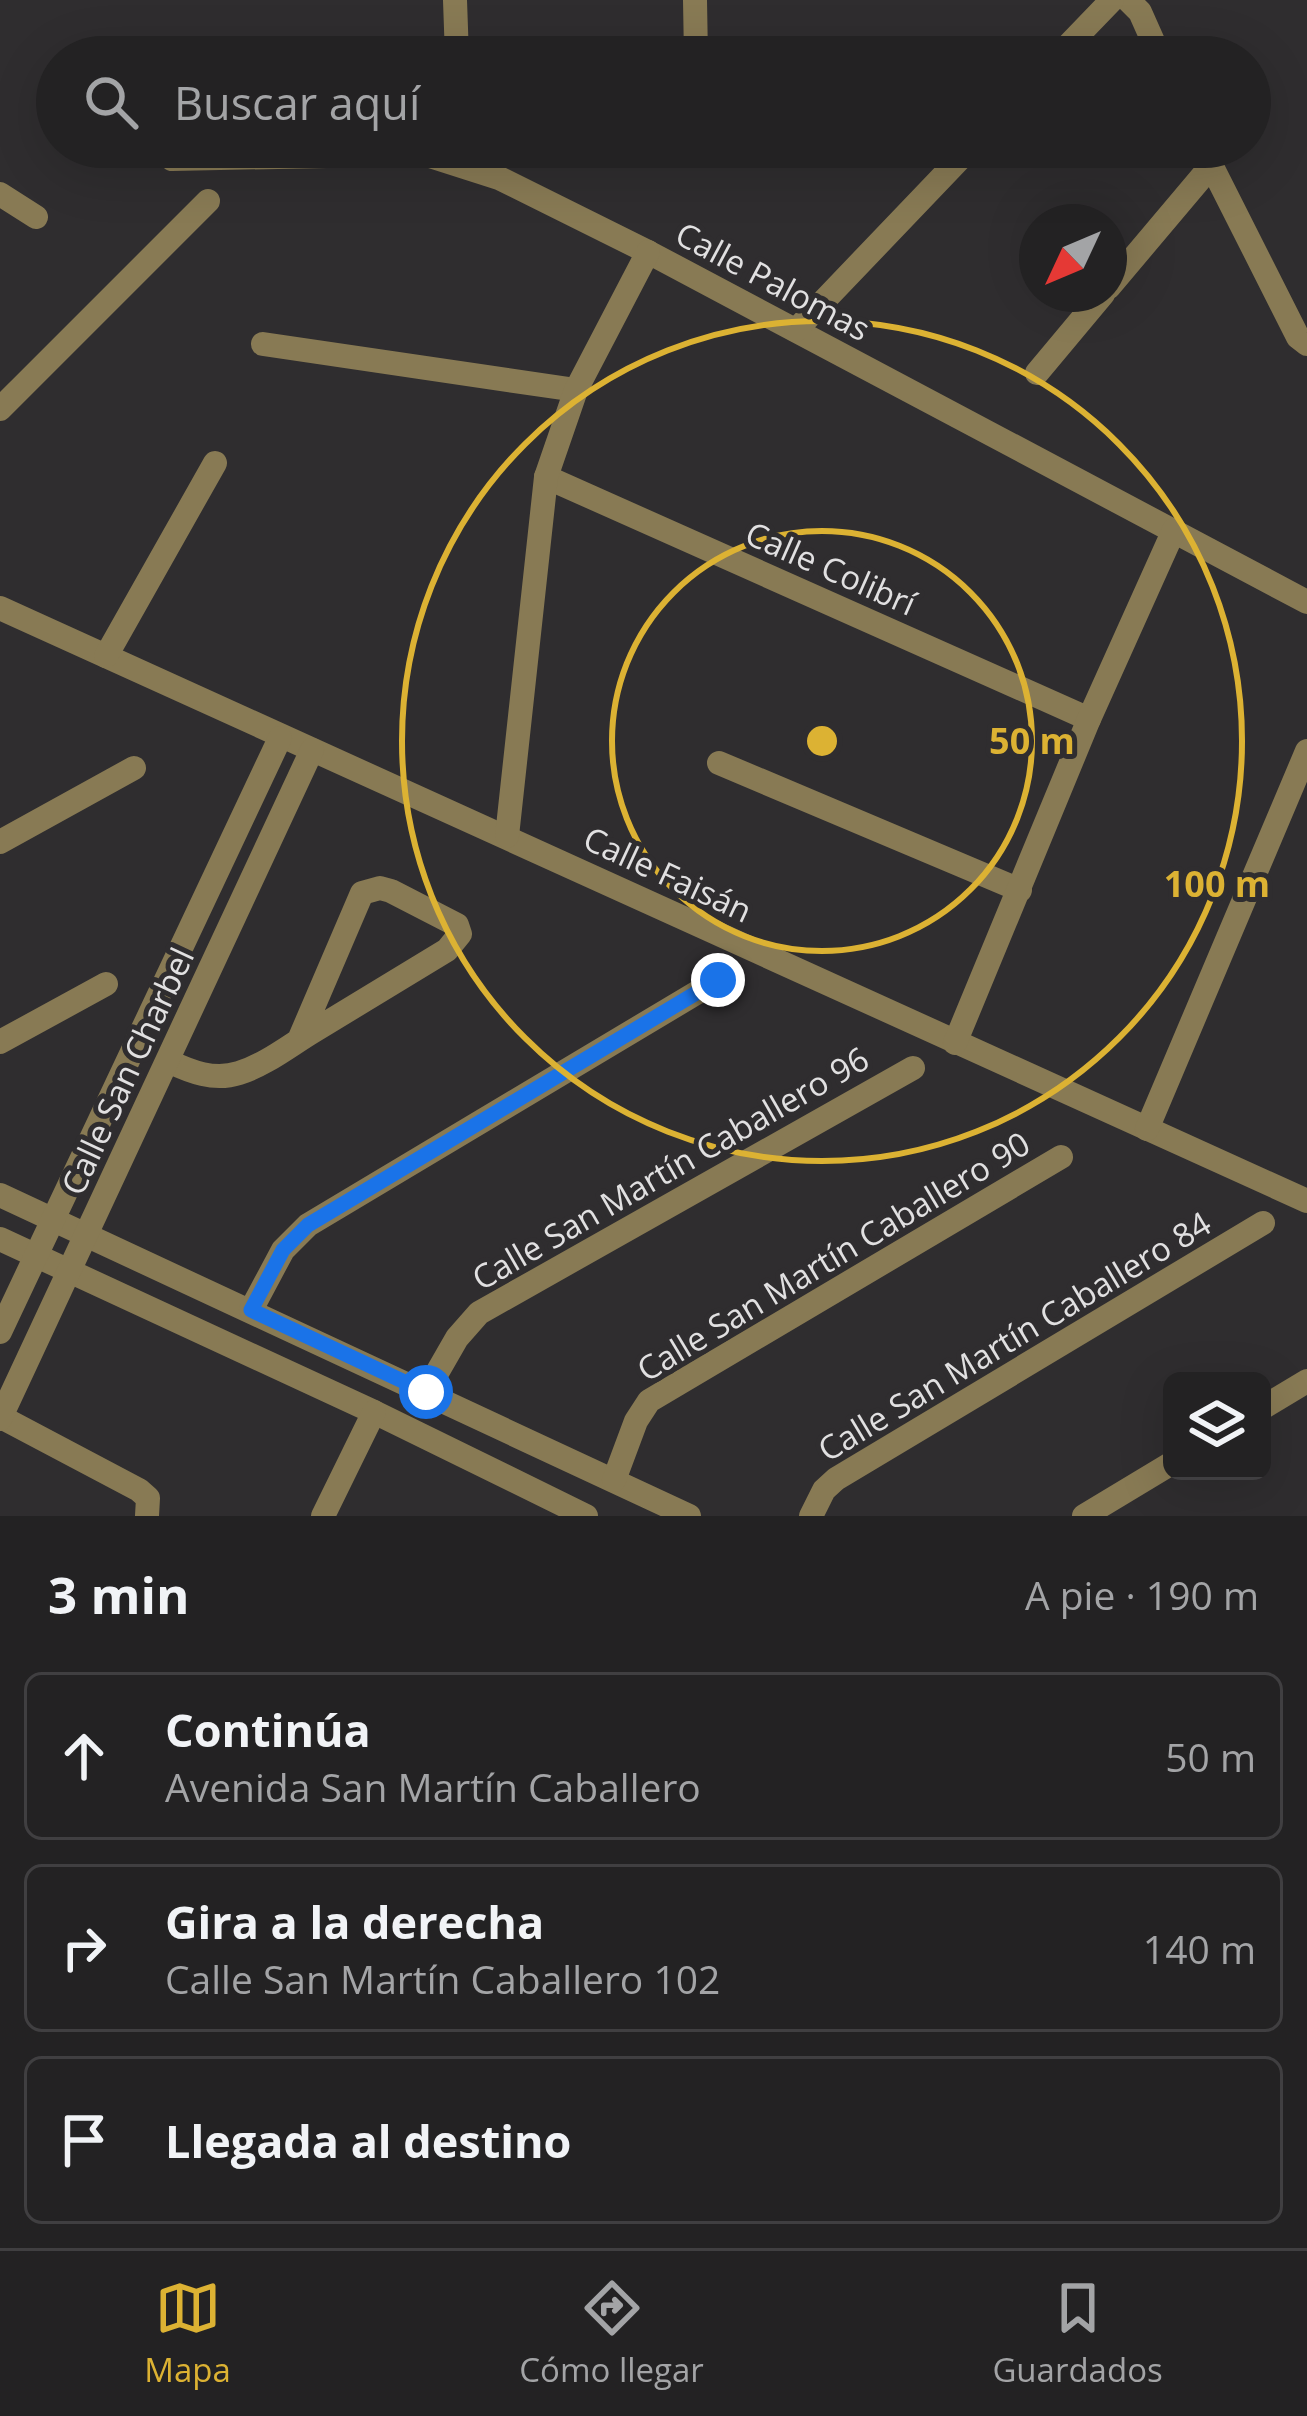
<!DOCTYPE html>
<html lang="es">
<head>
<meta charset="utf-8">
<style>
	:root { --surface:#232223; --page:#2f2f30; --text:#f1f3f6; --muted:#a3a4a6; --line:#403f41; --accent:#dcb233 }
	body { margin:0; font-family:"Open Sans",sans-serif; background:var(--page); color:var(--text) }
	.controls { position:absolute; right:36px; bottom:36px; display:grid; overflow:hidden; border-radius:18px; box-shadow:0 12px 48px #0002 }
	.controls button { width:108px; height:108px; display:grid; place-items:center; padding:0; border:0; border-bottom:3px solid var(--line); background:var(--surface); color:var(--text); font:60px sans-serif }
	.compass { position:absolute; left:1019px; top:204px; width:108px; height:108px; border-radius:50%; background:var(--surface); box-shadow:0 12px 48px #0002; rotate:226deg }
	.stop { position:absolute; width:36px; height:36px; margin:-27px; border:9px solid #1a73e8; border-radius:50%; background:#fff }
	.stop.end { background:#1a73e8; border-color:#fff; box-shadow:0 3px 12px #0008 }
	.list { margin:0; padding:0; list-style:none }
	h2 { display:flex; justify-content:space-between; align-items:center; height:156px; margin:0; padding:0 48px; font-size:51px }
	h2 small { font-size:39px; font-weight:400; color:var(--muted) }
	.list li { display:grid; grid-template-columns:78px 1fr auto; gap:36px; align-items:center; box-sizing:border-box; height:168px; margin:0 24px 24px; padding:0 24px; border:3px solid var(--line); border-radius:18px }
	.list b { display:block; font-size:45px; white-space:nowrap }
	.list p { margin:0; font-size:39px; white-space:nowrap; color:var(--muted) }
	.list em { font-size:39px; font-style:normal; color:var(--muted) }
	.icon { flex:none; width:66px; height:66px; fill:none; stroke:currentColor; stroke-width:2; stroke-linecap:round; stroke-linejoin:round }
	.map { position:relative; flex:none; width:1307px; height:1516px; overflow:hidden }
	.search { position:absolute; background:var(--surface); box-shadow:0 12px 48px #0002; left:36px; right:36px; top:36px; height:132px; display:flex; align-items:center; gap:30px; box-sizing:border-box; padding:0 42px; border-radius:66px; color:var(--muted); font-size:45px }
	.sheet { height:732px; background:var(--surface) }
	nav { display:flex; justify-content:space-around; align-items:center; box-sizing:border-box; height:168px; border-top:3px solid var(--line); background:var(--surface); font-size:33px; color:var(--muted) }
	nav a { display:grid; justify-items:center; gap:6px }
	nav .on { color:var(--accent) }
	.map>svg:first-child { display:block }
</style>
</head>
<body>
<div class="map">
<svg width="1307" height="1516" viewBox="0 0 1307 1516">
	<rect width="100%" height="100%" fill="#2f2d2f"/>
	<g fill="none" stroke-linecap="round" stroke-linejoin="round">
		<g stroke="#887a54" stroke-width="24">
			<path d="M455 0 457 57"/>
			<path d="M695 0 696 57"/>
			<path d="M1128 0 1140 12 1160 57"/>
			<path d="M1057 57 1112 0"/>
			<path d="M1202 147 1298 337 1307 344"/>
			<path d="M172 159 424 154 499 178 648 252 1307 602"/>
			<path d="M0 194 36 217"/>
			<path d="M1109 287 1211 166"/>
			<path d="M796 330 971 147"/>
			<path d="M263 344 576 390"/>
			<path d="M1037 373 1103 294"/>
			<path d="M0 409 208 201"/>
			<path d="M546 477 1089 719"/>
			<path d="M0 608 1307 1201"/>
			<path d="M106 656 215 463"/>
			<path d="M719 763 1020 890"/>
			<path d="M507 836 546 477 576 390 648 252"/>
			<path d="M0 842 134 768"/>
			<path d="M0 1042 106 984"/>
			<path d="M955 1043 1089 719 1174 530"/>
			<path d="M168 1061C191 1072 214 1081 239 1073 265 1065 289 1046 312 1032 357 1005 402 977 447 950L460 934 457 925 391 891 380 888 362 893 299 1040"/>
			<path d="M1147 1129 1307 751"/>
			<path d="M0 1195 689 1516"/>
			<path d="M0 1239 374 1412 586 1516"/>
			<path d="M251 1310 283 1250 308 1225 718 980"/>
			<path d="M0 1332 280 738"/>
			<path d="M426 1392 457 1338 479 1313 913 1068"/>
			<path d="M1262 1408 1307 1381"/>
			<path d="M1 1417 139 1490 148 1498 147 1516"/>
			<path d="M0 1419 312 750"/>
			<path d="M614 1480 636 1421 649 1401 1061 1157"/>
			<path d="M323 1516 374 1412"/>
			<path d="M811 1516 824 1490 836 1479 1263 1223"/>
			<path d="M1084 1516 1172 1463"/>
		</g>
	</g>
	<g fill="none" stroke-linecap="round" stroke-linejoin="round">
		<path stroke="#1a73e8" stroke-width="15" d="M426 1392 251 1310 283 1250 308 1225 718 980"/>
	</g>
	<g fill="none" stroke="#dcb233" stroke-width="6">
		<circle cx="822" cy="741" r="210"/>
		<circle cx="822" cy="741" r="420"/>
	</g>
	<g text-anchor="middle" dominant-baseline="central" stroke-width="10" stroke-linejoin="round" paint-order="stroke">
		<g font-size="33" fill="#e1e0e1" stroke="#2f2d2f">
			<text transform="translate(773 281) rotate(28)">Calle Palomas</text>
			<text transform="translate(831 568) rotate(24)">Calle Colibrí</text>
			<text transform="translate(668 874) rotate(25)">Calle Faisán</text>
			<text transform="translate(127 1071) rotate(-65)">Calle San Charbel</text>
			<text transform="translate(670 1168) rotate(-30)">Calle San Martín Caballero 96</text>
			<text transform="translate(833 1256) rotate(-31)">Calle San Martín Caballero 90</text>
			<text transform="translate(1014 1336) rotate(-31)">Calle San Martín Caballero 84</text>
		</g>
	</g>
	<circle cx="822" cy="741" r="18" fill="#dcb233" stroke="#2f2d2f" stroke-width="6"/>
	<g font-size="36" text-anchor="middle" font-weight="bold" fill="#dcb233" stroke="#2f2d2f" stroke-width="10" stroke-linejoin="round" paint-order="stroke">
		<text x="1032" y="754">50 m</text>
		<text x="1217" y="897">100 m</text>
	</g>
</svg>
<div class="controls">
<button><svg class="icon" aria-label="layers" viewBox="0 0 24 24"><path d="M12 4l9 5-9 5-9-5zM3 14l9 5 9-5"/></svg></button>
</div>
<svg class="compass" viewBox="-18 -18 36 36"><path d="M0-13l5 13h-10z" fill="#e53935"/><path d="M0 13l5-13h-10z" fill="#a3a4a6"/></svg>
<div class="stop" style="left:426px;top:1392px"></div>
<div class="stop end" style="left:718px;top:980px"></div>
<div class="search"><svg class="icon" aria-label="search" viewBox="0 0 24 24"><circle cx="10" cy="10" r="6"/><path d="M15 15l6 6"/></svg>Buscar aquí</div>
</div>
<section class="sheet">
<h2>3 min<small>A pie · 190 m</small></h2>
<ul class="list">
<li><svg class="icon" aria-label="ahead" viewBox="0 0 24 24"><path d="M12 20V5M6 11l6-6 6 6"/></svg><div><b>Continúa</b><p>Avenida San Martín Caballero</p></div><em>50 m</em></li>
<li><svg class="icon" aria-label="right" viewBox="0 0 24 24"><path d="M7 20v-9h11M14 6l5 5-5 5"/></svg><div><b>Gira a la derecha</b><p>Calle San Martín Caballero 102</p></div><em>140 m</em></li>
<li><svg class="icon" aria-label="arrive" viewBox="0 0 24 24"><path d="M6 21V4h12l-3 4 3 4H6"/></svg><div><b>Llegada al destino</b></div></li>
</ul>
</section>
<nav>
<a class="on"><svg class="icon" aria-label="map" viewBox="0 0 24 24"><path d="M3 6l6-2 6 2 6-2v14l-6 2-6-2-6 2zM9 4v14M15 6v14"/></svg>Mapa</a>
<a><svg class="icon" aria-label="directions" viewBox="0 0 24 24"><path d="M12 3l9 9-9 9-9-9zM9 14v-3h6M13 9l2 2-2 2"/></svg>Cómo llegar</a>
<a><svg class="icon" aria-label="saved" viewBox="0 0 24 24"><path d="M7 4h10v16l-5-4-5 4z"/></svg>Guardados</a>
</nav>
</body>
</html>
